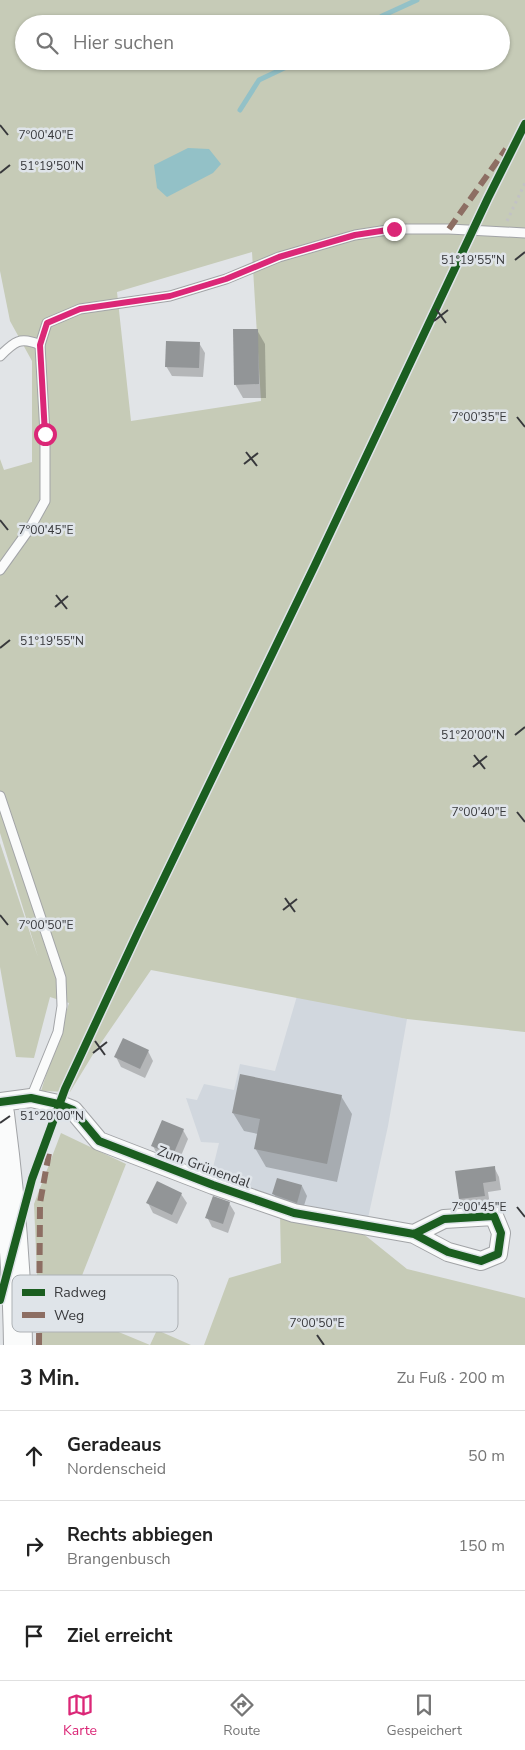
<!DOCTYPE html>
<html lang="de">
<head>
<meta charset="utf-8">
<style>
	:root { --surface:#fff; --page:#f2f2f2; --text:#222; --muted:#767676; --line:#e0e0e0; --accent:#db2777 }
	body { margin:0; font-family:"Nunito Sans",sans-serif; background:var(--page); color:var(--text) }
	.stop { position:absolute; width:15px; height:15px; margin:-11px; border:4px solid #db2777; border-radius:50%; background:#fff }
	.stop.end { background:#db2777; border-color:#fff; box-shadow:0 1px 5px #0008 }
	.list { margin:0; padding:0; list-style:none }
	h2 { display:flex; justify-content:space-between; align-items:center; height:65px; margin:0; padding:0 20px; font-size:21px }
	h2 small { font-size:16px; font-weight:400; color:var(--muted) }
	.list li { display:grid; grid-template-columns:32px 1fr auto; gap:15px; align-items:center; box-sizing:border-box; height:90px; padding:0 20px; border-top:1px solid var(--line) }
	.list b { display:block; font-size:19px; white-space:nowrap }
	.list p { margin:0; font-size:16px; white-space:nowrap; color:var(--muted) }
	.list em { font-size:16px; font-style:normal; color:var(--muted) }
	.icon { flex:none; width:28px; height:28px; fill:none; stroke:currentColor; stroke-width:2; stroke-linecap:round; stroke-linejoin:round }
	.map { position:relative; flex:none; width:525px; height:1345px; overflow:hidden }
	.search { position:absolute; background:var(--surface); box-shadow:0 1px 4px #0004; left:15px; right:15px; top:15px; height:55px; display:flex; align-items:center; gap:12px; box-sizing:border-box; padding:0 18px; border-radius:28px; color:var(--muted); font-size:19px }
	.sheet { height:335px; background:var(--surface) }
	nav { display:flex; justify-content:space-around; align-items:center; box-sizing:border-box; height:70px; border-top:1px solid var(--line); background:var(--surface); font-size:14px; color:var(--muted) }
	nav a { display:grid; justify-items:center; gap:2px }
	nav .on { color:var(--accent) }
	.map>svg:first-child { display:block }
</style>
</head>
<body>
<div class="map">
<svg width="525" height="1345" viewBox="0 0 525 1345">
	<rect width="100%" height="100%" fill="#e1e4e7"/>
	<path fill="#d1d7de" d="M297 996 407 1019 388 1126 368 1218 280 1214 231 1201 207 1192 219 1143 201 1142 186 1098 197 1100 204 1084 234 1090 240 1064 275 1071Z"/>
	<g fill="#c6cbb7" fill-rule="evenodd">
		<path d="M0 0H525V1032L407 1019 151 970 92 1056 70 1092 41 1091 69 1003 50 997 34 1058 16 1057 0 967V843L38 957 0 833V459L4 470 32 462V361L10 321 0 271ZM24 24H501V61H24ZM252 252 261 401 131 421 117 292Z"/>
		<path d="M61 1133 126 1164 68 1311 150 1345 157 1330 191 1345H40L34 1204Z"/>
		<path d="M280 1214 361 1232 407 1269 525 1298V1345H204L229 1278 281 1263Z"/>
	</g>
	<path fill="#93c1c7" d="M188 148 209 149 221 164 213 173 167 197 157 188 154 165Z"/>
	<g fill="#0003">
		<path d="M257 330 265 344 266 398H243L235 384Z"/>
		<path d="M199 343 205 353 203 377 172 376 166 366Z"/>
		<path d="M148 1051 153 1061 145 1078 121 1067 116 1057Z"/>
		<path d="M241 1075 341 1096 352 1114 337 1182 266 1167 255 1148 258 1134 244 1131 233 1113Z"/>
		<path d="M183 1130 188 1139 178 1163 158 1156 153 1146Z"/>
		<path d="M494 1167 499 1177 501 1190 488 1192 490 1205 466 1208 460 1199 457 1172Z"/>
		<path d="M302 1186 307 1196 302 1212 279 1204 274 1194Z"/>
		<path d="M181 1194 187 1203 177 1224 153 1213 148 1203Z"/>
		<path d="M229 1203 235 1213 228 1233 212 1227 207 1217Z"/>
	</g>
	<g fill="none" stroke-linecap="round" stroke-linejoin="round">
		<g stroke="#93c1c7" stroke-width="5">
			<path d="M372 24 382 16 417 0"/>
			<path d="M240 110 259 80 299 61"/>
		</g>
	</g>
	<g fill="#929597">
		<path d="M233 329H258L259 384 234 385Z"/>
		<path d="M166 341 200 342 199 368 165 367Z"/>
		<path d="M123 1038 149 1050 140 1069 114 1057Z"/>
		<path d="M240 1074 342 1095 327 1164 254 1149 260 1119 232 1113Z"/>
		<path d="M162 1120 184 1129 173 1155 151 1146Z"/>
		<path d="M495 1166 496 1181 483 1183 485 1196 459 1199 455 1171Z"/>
		<path d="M277 1178 302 1185 297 1203 272 1194Z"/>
		<path d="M157 1181 182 1193 172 1215 146 1203Z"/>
		<path d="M213 1196 230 1202 223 1224 205 1218Z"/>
	</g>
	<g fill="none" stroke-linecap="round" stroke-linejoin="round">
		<defs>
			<g id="service">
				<path d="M0 356C14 342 20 336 40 345"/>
				<path d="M0 570 30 528 45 501V434L40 345 47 323 80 309 170 296 226 279 279 257 355 235 394 229H449L525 233"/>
				<path d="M0 796 61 978 62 1006 58 1032 31 1098"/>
			</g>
			<path id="minor" d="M0 1102 31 1098 58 1104 73 1110 99 1141 213 1185 294 1213 414 1234 444 1219 494 1216 501 1233 498 1254 481 1261 448 1252 414 1234"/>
			<path id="motorway" d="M0 1114C10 1191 17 1268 18 1345"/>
		</defs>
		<use href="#service" stroke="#a2a4a7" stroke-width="11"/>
		<use href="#minor" stroke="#a2a4a7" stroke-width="20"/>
		<use href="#motorway" stroke="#a2a4a7" stroke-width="30"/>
		<path stroke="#c2c2c4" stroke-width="3" stroke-dasharray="2.5 4" stroke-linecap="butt" d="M507 221 525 183"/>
		<use href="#service" stroke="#fafbfb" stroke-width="9"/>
		<use href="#minor" stroke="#fafbfb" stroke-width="18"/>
		<use href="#motorway" stroke="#fafbfb" stroke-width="28"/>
		<g stroke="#8d6e63" stroke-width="6" stroke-dasharray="12 6" stroke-linecap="butt">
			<path d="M449 229 506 149"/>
			<path d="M39 1345 40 1203 49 1153 44 1148"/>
		</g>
		<defs>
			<g id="cycleway">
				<path d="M0 1102 31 1098 58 1104 73 1110 99 1141 213 1185 294 1213 414 1234 444 1219 494 1216 501 1233 498 1254 481 1261 448 1252 414 1234"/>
				<path d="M0 1300 32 1179 65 1089 138 932 315 565 488 198 525 124"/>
			</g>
		</defs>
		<use href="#cycleway" stroke="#dfe4e9" stroke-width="11"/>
		<use href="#cycleway" stroke="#1b5e20" stroke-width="8"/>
	</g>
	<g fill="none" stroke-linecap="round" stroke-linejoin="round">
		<path stroke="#db2777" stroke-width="6" d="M45 434 40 345 47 323 80 309 170 296 226 279 279 257 355 235 394 229"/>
	</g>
	<path fill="none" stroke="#38393c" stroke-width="2" d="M0 125 8 135M0 173 10 165M515 260 525 252M436 309 446 323M434 321 448 310M517 417 525 427M246 452 257 466M244 464 258 453M0 520 8 530M56 595 67 609M55 607 68 596M0 648 10 640M515 735 525 727M474 755 485 769M473 767 487 756M517 812 525 822M285 898 295 912M283 910 297 899M0 915 8 925M95 1041 105 1055M93 1053 107 1042M0 1123 10 1116M517 1207 525 1217M317 1335 324 1345"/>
	<g text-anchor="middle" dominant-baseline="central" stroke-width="5" stroke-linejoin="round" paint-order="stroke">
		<g font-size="14" fill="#38393c" stroke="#dfe4e9">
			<text transform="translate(204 1167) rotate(20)">Zum Grünendal</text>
		</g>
	</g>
	<rect x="12" y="1275" width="166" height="57" rx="8" fill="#dfe4e9" stroke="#adb1b5" stroke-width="1"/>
	<rect x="22" y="1289" width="23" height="7" fill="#1b5e20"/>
	<rect x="22" y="1312" width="23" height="6" fill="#8d6e63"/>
	<g font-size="14" fill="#38393c">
		<text x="54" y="1297">Radweg</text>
		<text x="54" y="1320">Weg</text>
	</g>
	<g font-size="12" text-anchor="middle" fill="#38393c" stroke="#dfe4e9" stroke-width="5" stroke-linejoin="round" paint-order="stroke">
		<text x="46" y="139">7°00'40"E</text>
		<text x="52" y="170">51°19'50"N</text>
		<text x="473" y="264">51°19'55"N</text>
		<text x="479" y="421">7°00'35"E</text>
		<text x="46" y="534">7°00'45"E</text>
		<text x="52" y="645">51°19'55"N</text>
		<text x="473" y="739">51°20'00"N</text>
		<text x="479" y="816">7°00'40"E</text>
		<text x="46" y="929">7°00'50"E</text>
		<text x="52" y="1120">51°20'00"N</text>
		<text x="479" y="1211">7°00'45"E</text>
		<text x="317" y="1327">7°00'50"E</text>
	</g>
</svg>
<div class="stop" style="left:45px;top:434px"></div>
<div class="stop end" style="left:394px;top:229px"></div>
<div class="search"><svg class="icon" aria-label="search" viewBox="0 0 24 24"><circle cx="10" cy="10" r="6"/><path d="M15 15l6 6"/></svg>Hier suchen</div>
</div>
<section class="sheet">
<h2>3 Min.<small>Zu Fuß · 200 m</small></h2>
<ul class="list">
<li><svg class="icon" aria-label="ahead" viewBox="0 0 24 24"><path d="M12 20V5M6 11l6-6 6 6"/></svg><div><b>Geradeaus</b><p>Nordenscheid</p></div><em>50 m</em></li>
<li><svg class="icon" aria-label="right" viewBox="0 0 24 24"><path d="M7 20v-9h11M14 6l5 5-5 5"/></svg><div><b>Rechts abbiegen</b><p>Brangenbusch</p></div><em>150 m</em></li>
<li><svg class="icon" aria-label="arrive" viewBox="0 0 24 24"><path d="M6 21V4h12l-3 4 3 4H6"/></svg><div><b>Ziel erreicht</b></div></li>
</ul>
</section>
<nav>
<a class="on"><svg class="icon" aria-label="map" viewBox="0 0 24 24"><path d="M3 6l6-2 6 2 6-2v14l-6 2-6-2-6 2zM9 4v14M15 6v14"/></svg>Karte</a>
<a><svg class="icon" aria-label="directions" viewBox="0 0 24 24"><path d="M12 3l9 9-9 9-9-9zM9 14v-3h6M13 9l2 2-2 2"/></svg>Route</a>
<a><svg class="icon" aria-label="saved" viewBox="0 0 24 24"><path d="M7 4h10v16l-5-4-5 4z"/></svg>Gespeichert</a>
</nav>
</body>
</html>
